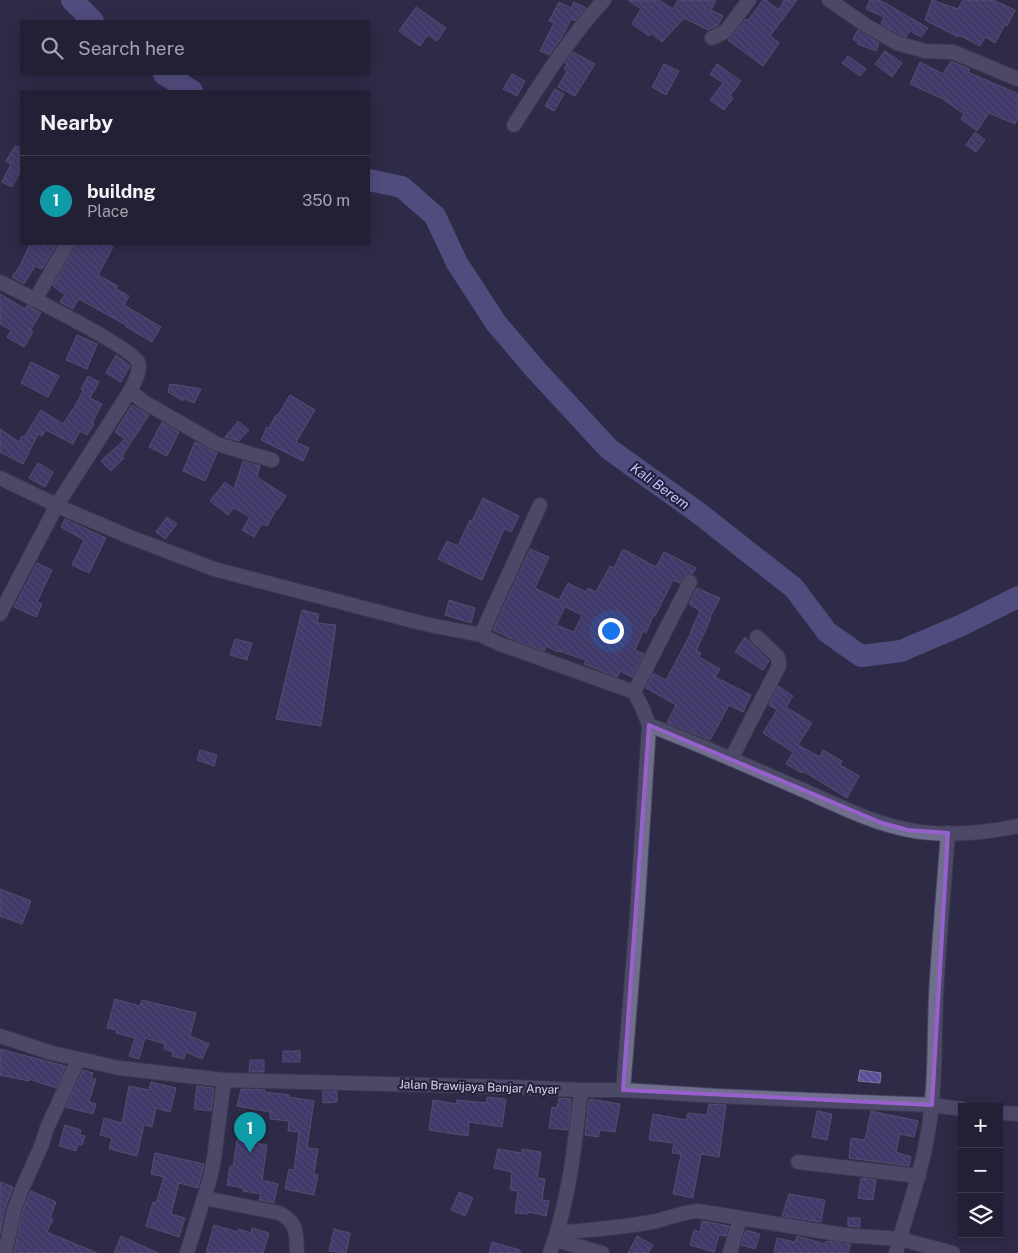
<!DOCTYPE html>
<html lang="en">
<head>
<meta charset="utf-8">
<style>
	:root { --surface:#222035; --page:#2e2d41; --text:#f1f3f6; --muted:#a2a3ad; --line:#3f3e50; --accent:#6cd362 }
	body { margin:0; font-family:"Public Sans",sans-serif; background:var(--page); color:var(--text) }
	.controls { position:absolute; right:15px; bottom:15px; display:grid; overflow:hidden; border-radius:0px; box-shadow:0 2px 12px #0003 }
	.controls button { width:45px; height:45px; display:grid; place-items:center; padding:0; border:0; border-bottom:1px solid var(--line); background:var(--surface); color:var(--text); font:25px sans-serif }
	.you { position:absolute; left:610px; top:630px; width:18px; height:18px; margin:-12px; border:4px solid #fff; border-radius:50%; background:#1a73e8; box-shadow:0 0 0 8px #1a73e833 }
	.badge { display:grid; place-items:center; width:32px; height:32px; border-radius:50%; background:var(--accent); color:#fff; font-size:16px; font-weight:700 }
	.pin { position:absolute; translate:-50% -41px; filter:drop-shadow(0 1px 2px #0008) }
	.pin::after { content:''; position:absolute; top:26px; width:18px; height:15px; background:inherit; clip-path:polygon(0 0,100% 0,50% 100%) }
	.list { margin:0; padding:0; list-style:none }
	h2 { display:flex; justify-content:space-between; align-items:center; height:65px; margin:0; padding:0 20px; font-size:21px }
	h2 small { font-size:16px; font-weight:400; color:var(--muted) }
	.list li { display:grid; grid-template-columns:32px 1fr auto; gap:15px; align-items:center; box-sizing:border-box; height:90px; padding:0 20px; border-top:1px solid var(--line) }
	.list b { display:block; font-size:19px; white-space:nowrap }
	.list p { margin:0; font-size:16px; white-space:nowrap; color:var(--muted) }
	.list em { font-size:16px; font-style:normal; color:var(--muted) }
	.icon { flex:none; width:28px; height:28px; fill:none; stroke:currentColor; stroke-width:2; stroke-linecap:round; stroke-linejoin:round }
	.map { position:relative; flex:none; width:1018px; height:1253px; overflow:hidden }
	.search { position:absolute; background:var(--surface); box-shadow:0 2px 12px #0003; left:20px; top:20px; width:350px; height:55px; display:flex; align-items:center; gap:12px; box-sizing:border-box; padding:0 18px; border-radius:0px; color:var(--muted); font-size:19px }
	.panel { position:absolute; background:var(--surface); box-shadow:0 2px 12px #0003; left:20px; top:90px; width:350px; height:155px; border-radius:0px }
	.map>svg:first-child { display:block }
</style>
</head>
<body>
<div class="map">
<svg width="1018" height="1253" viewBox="0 0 1018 1253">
	<defs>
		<pattern id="building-back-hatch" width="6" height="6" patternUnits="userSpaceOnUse" patternTransform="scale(1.25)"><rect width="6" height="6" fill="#584d97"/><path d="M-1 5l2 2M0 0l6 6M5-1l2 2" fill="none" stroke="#6f66a6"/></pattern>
	</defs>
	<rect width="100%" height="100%" fill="#2e2b47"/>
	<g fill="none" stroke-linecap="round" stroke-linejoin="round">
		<g stroke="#7d73c1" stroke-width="22">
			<path d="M72 0 93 21"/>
			<path d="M164 74 192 91"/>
			<path d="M369 180 402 187 435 216 457 263 496 323 536 370 609 449 700 514 794 588 827 632 861 656 901 651 962 625 1018 597"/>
		</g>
	</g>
	<g fill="url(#building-back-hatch)" stroke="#7d7a9b" fill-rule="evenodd">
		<path d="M628 0H659L673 9 678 0H716L711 10 723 16 718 25 708 30 684 18 662 42 651 33 649 36 632 24 641 9Z"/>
		<path d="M763 0H766L779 10 784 0H797L770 36 779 43 763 66 728 40 733 36 746 19 748 20Z"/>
		<path d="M870 0H879L885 3 928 28 921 37 910 31 906 37 900 35 881 24 884 17 866 9Z"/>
		<path d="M932 0 958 9 963 0H993L1015 10 1007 26 1005 25 995 43 985 37 980 46 959 35 958 37 925 20Z"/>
		<path d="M559 2 571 8 574 2 586 8 575 21 571 19 562 37 549 55 540 51 554 23 549 21Z"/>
		<path d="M416 7 446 28 437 41 428 35 420 46 399 31Z"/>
		<path d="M858 30 879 43 876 51 857 44 858 42 853 39Z"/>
		<path d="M885 51 902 63 892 77 875 64Z"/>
		<path d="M573 52 595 64 575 96 558 87 567 71 564 69 567 64 565 63Z"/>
		<path d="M848 56 866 69 860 76 842 63Z"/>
		<path d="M951 61 970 69 968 72 1018 94V117L1015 124 989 113 977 131 961 119 964 114 943 99 910 84 920 62 943 74Z"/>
		<path d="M664 64 679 71 666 95 652 87Z"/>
		<path d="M717 64 741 81 730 96 733 98 724 110 710 100 723 83 710 74Z"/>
		<path d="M512 74 525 81 517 96 503 89Z"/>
		<path d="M555 89 564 94 554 111 545 106Z"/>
		<path d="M975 132 985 140 976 152 966 145Z"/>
		<path d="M21 145V170L12 187 2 182 11 164 6 161 15 146 20 148Z"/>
		<path d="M30 244H57L42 269 35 266 24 284 12 277 20 266Z"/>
		<path d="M76 244H107L113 247 98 275 118 286 116 289 129 296 124 305 161 327 152 342 125 326 126 325 79 299 73 309 60 302 65 295 53 286Z"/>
		<path d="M0 294 25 309 27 305 41 313 30 331 33 332 24 347 7 337 11 330 0 324Z"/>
		<path d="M77 335 97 344 87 369 66 360Z"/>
		<path d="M116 355 130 366 121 382 106 373Z"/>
		<path d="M31 362 59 376 48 397 21 383Z"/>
		<path d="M88 376 99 382 90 398 102 404 92 423 94 424 87 435 80 431 73 444 46 430 42 436 38 434 23 464 0 452V429L19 442 22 436 24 437 41 410 63 424 72 410H73L83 391 81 389Z"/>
		<path d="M170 384 178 385 201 389 194 403 183 398V401L168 392Z"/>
		<path d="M290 395 315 410 296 442 309 448 303 461 261 440 267 427 269 428 276 415H278Z"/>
		<path d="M132 405 149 415 122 456 124 458 111 471 101 461 125 439 115 432Z"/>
		<path d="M238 421 249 430 239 441 225 437Z"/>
		<path d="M162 422 179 432 167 456 149 447Z"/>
		<path d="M195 442 217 453 205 481 183 471Z"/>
		<path d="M243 461 260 466 257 477 286 496 278 509 277 508 267 526 262 524 254 537 242 530 250 517 234 508 228 515 210 501 225 482 234 489Z"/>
		<path d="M38 463 53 472 45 487 29 478Z"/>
		<path d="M483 498 519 516 511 532 504 529 482 580 438 559 447 541 458 546 470 520 472 521Z"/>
		<path d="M167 517 177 524 165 539 156 532Z"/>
		<path d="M65 519 106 538 89 573 72 565 84 540 61 527Z"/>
		<path d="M530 549 549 557 535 588 559 600 568 583 586 592 588 588 596 592 610 566 614 568 623 549 656 567 664 552 696 568 692 574 685 575 680 583 673 580 655 616H653L646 633 643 631 635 650 644 654 632 677 620 671 617 677 584 664 586 660 559 651 558 652 546 646 544 651 510 638 493 630ZM565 607 582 615 574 632 556 625Z"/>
		<path d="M37 563 52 570 37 602 42 604 36 617 14 607Z"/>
		<path d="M697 588 720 598 710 617 711 618 696 651 701 653 699 657 720 669 715 677 751 695 743 712 729 705 710 740 667 723 676 705 646 688 653 673 666 680 691 633H690L700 611 689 604Z"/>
		<path d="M449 600 475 608 471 623 445 615Z"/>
		<path d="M302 610 319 614 317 623 336 625 321 726 276 719Z"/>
		<path d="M745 637 769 661 763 670 735 652Z"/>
		<path d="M235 639 252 643 247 660 230 655Z"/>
		<path d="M778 686 793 696 786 707 812 723 798 745 820 757 823 750 842 761 840 765 859 776 847 798 803 771 802 773 786 764 793 752 763 733 777 710 769 705Z"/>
		<path d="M200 750 217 755 214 766 197 760Z"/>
		<path d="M0 889 31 901 22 924 0 916Z"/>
		<path d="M115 999 140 1006 142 1000 196 1013 190 1036 209 1044 202 1059 186 1052 184 1059 172 1056 173 1052 164 1049 165 1044 145 1038 139 1059 129 1056 135 1038 116 1033 117 1030 107 1028Z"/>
		<path d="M0 1049 65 1066H66L56 1088 29 1079V1081L0 1075Z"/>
		<rect x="283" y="1051" width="17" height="11"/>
		<path d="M250 1060H264V1072H249Z"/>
		<path d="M83 1070 93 1073 91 1078 96 1079 89 1102 96 1104 93 1114 66 1107Z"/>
		<path d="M860 1070 881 1073 880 1083 858 1081Z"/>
		<path d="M151 1082 176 1088 170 1112 156 1108 152 1127 144 1125 137 1156 109 1149 112 1138 100 1135 104 1118 122 1123 129 1086 149 1090Z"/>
		<path d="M197 1086 214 1088 211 1111 194 1109Z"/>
		<path d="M241 1089 265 1090V1092L289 1095V1097L314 1101 307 1148 318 1149 314 1174 318 1175 314 1195 285 1189 289 1169 294 1170 299 1132 288 1131 289 1121 270 1119V1112L237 1106Z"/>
		<path d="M323 1091H337V1102L323 1103Z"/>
		<path d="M487 1097 506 1099 502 1127 469 1122 468 1136 429 1130 433 1100 457 1104V1100L486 1103Z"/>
		<path d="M559 1098 571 1099 568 1130 549 1128 552 1107 557 1108Z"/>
		<path d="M589 1099 620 1104 615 1132 600 1130 598 1137 585 1135Z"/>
		<path d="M709 1104 726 1105 719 1157 701 1154 693 1198 673 1194 681 1154 672 1153 674 1143 649 1140 653 1114 686 1120 688 1113 707 1115Z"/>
		<path d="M817 1111 832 1114 827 1140 812 1137Z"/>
		<path d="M871 1111 918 1121 914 1137 900 1134 896 1152 911 1157 909 1166 849 1158 851 1138 865 1140Z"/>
		<path d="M65 1125 81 1130 80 1135 85 1136 82 1145 78 1144 76 1151 59 1146Z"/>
		<path d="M237 1140 267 1145 262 1180 278 1184 274 1203 259 1200 261 1194 243 1191V1188L227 1185 230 1166 233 1167Z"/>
		<path d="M498 1149 522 1153V1149L541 1152 537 1178 545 1179 542 1200 549 1201 546 1216 529 1212 528 1214 515 1213 518 1191 510 1190 512 1172 494 1168Z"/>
		<path d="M155 1153 204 1164 198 1188 179 1183 171 1214 185 1218 179 1237 146 1226 153 1202 156 1203 164 1177 151 1174Z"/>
		<path d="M861 1178 876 1180 873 1200 858 1198Z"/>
		<path d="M0 1182 13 1187 5 1208 0 1234Z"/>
		<path d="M31 1191 56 1202 50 1218 53 1219 47 1232 97 1253H14L22 1212Z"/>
		<path d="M459 1192 473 1198 465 1216 451 1210Z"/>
		<path d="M789 1194 825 1200 821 1222 782 1216Z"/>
		<path d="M848 1218H860V1227L848 1226Z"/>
		<path d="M702 1221 729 1226 726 1236 719 1235 714 1252 690 1245 694 1230 700 1232Z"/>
		<path d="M214 1225 238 1232V1229L251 1233 252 1228 269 1233 263 1253H206Z"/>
		<path d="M334 1229 350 1233 346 1253 329 1251Z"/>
		<path d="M746 1230 760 1234 755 1249 741 1245Z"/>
		<path d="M121 1236 158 1253H114Z"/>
		<path d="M637 1236 653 1245 648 1253H628Z"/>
		<path d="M797 1236 825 1244 826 1241 851 1244 848 1253H774L777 1238 795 1242Z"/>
		<path d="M492 1242 520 1250V1253H489Z"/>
	</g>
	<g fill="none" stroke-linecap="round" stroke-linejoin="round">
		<defs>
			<g id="minor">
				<path d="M829 0 867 26 897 43 925 51 953 52 1018 79"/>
				<path d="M712 38 726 31 749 0"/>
				<path d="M514 125C542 81 569 38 604 0"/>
				<path d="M0 282C20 292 132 347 138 362 141 372 134 383 130 391L144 402 217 444 272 460"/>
				<path d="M35 300 67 244"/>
				<path d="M0 478 69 511 130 537 214 569 425 624 481 635 500 644 634 692 642 707 649 725 637 915 623 1090"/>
				<path d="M0 614 57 505 130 391"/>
				<path d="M481 635 540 505"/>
				<path d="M634 692 690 582"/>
				<path d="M649 725C701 745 752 768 803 790 837 805 872 823 909 830 944 837 983 833 1018 826"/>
				<path d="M731 759 779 666 778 657 757 637"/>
				<path d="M0 1036 52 1053 119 1068 224 1080 513 1087 581 1090H623L717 1096 932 1105 962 1109"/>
				<path d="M999 1113 1018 1114"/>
				<path d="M798 1162 919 1176"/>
				<path d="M205 1198 279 1213C298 1222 296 1234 297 1253"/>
				<path d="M557 1233C587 1230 616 1228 646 1223 663 1221 680 1212 698 1211L844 1235 900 1239 953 1253"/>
				<path d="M555 1240 602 1253"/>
				<path d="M5 1253 14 1210 22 1189 42 1144 47 1128 78 1060"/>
				<path d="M187 1253 210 1178 214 1159 224 1080"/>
				<path d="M550 1253C569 1201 575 1145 581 1090"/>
				<path d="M730 1253 740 1218"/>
				<path d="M896 1253C905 1216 919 1181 926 1143 936 1095 934 1045 936 996 939 941 944 887 948 833"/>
			</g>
		</defs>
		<use href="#minor" stroke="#4a465e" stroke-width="16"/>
		<use href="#minor" stroke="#706e8e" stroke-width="14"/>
	</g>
	<path d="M0 0H1018V1253H0ZM649 725 882 823 908 830 948 833 932 1105 623 1090Z" fill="#2e2b47" fill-opacity=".55" fill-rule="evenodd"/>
	<path fill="none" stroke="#9860cc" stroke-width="4" stroke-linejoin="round" d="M649 725 882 823 908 830 948 833 932 1105 623 1090Z"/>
	<g text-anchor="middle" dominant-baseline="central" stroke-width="4.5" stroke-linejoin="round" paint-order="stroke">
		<g font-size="12" fill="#dad9eb" stroke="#25223d">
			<text transform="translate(479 1087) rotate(2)">Jalan Brawijaya Banjar Anyar</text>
		</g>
		<g font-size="14" font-style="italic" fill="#c4bffe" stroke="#25223d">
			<text transform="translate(660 486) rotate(36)">Kali Berem</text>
		</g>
	</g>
</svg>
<div class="controls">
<button>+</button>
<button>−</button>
<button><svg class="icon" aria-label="layers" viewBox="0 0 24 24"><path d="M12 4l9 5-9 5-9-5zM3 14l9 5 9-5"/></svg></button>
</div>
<div class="you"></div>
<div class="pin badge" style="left:250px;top:1153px;background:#0f9aa8">1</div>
<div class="search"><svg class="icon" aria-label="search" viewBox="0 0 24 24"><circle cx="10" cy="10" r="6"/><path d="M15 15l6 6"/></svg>Search here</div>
<section class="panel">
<h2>Nearby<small></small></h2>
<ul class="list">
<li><span class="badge" style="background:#0f9aa8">1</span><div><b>buildng</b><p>Place</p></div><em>350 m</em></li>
</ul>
</section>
</div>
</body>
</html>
